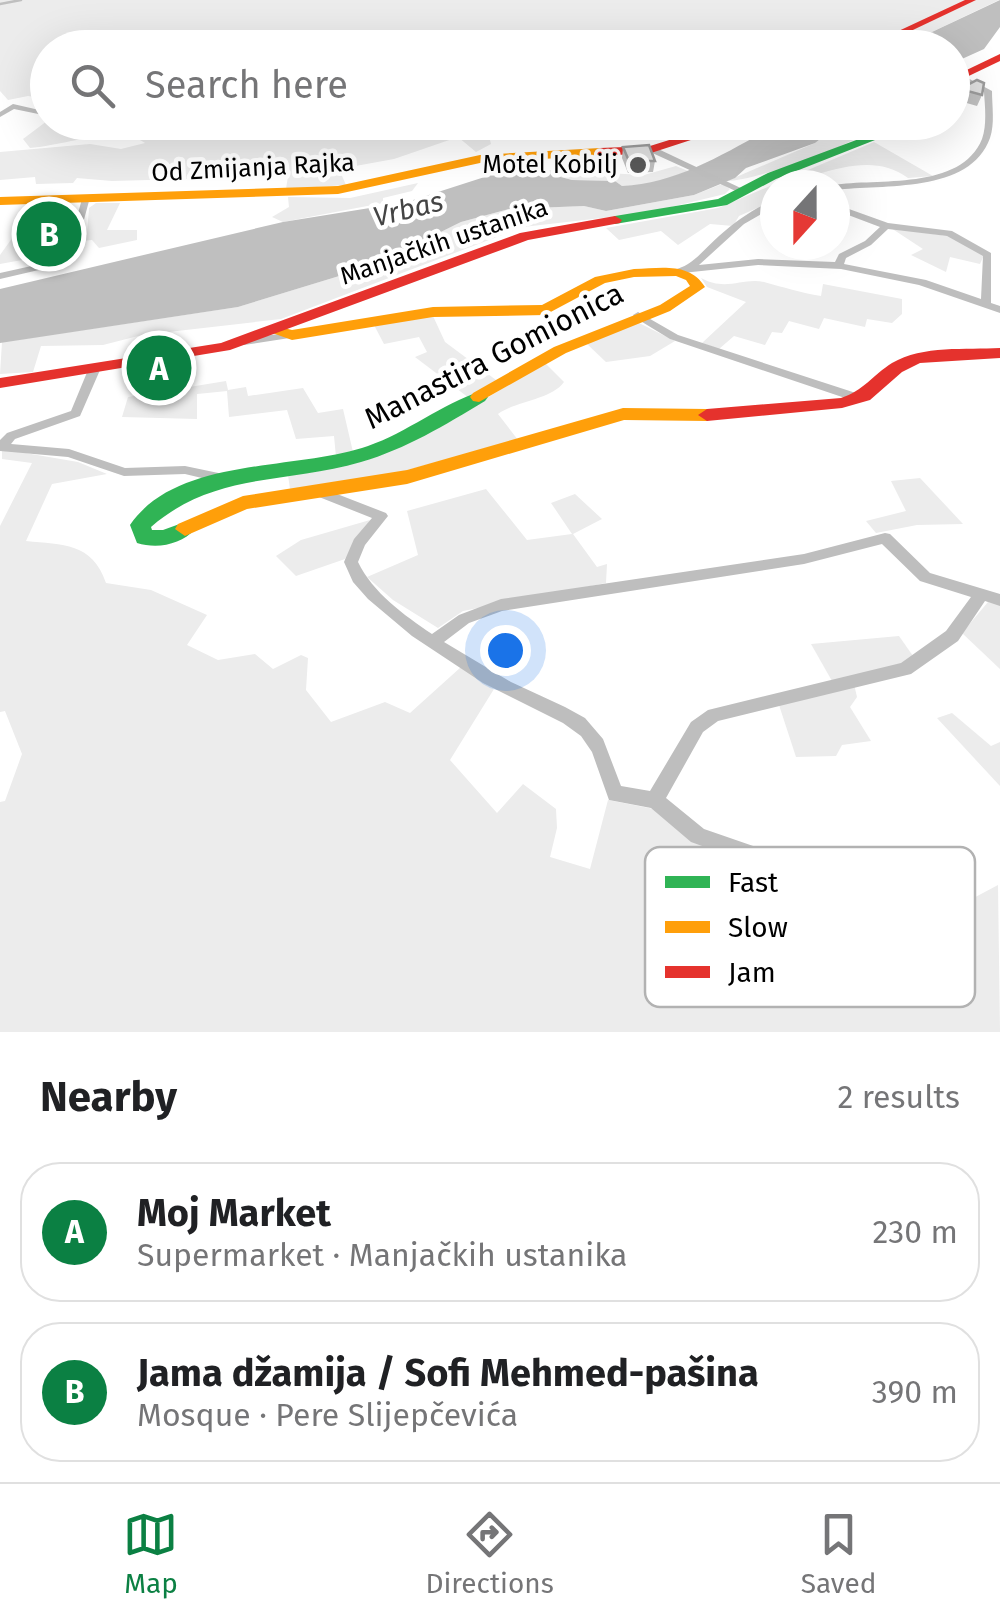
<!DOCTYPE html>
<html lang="en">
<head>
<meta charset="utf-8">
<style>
	:root { --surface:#fff; --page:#f6f6f6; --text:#202124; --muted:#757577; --line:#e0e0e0; --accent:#0b8043 }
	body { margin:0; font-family:"Fira Sans",sans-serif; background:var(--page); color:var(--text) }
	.compass { position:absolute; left:760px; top:170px; width:90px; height:90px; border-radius:50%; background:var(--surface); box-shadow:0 10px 40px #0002; rotate:201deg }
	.you { position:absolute; left:505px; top:650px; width:35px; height:35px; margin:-25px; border:8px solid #fff; border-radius:50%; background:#1a73e8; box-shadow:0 0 0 15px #1a73e833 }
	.badge { display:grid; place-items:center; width:65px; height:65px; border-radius:50%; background:var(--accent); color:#fff; font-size:32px; font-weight:700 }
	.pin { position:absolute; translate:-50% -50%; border:5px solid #fff; box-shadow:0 2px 10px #0006 }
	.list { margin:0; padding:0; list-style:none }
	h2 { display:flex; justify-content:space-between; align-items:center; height:130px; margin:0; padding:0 40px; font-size:42px }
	h2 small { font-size:32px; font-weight:400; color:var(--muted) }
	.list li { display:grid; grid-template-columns:65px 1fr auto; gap:30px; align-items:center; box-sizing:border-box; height:140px; margin:0 20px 20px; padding:0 20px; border:2px solid var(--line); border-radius:40px }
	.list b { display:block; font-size:38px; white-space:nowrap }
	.list p { margin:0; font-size:32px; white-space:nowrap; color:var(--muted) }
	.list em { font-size:32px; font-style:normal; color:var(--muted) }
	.icon { flex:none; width:55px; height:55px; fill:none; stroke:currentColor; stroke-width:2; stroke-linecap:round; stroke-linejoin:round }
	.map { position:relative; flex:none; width:1000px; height:1032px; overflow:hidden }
	.search { position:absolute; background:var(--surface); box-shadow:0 10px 40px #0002; left:30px; right:30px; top:30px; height:110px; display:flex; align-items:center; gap:25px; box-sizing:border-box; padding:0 35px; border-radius:55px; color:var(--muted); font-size:38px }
	.sheet { height:450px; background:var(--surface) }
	nav { display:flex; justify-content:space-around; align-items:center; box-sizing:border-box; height:140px; border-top:2px solid var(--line); background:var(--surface); font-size:28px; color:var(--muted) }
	nav a { display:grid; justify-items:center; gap:5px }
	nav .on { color:var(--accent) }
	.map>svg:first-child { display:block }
</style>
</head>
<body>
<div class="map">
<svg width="1000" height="1032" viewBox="0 0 1000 1032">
	<rect width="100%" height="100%" fill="#fff"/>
	<g fill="#ececec">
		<path d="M0 0H999L900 47 48 48 47 99 28 96 8 100 0 91Z"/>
		<path d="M47 121 217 122 268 129 276 122 518 123 507 125 512 130 489 136 491 144 476 152 458 137 394 159 339 169 346 185 286 189 288 176 112 181 77 178 73 183 36 184 35 177 0 180V152L90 144 121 149 145 143C118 124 64 146 30 148L23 139Z"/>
		<path d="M841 123H877C858 146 756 180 727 181L815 143Z"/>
		<path d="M874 142 933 176 908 178C881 158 849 165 818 174L834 185H775V200L739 216 733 226 710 224 678 245 661 231 619 240 606 228 718 208Z"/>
		<path d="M676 166 688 171 651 185 622 186 615 181 572 180 531 169 644 175Z"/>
		<path d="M418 183 412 191 383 198V203L283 222 272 217 289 207 288 197 350 198Z"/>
		<path d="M722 184 730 189 725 194 646 213 523 227 281 319 142 335 103 345 41 346 33 372 0 374 2 342 238 307 372 266 461 222 509 209 584 206 606 211 694 195Z"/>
		<path d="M96 203H120L107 230H137V240L99 248 92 240 81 241 87 234 89 208Z"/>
		<path d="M39 226 34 246 73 241 66 252 0 264V255L18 230Z"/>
		<path d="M891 228 954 237 984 255 980 264 950 257 946 272 911 255 923 249Z"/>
		<path d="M701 278C726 292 743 277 764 282 783 287 801 293 821 296L823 284 902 299V314L892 323 867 319 865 327 824 318 819 329 789 321 782 333 772 332 765 345 734 336 719 349 702 343 746 302 707 287Z"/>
		<path d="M433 316 445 342 496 380 469 398 415 357 427 352 419 337 384 344 374 325Z"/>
		<path d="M637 322 675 341 650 356 606 362 586 343Z"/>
		<path d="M545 363 564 382C551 400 518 400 498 414L518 440 374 479 290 489 288 475C382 469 465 410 545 363Z"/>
		<path d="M226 381 228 390 246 387 248 396 303 388 318 413 343 409 353 452 336 457 334 436 296 439 287 410 229 417 227 391 197 394V419L122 417 128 397Z"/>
		<path d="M2 449 78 462 107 474 52 484 26 541C63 545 92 542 106 583L151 590 207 615 187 645 218 660 255 654 273 669 301 655 308 658 306 690 331 722 385 702 410 713 461 667 494 689 450 760 497 813 523 784 556 809 557 828 550 857 590 869 608 800 654 809 689 838 764 876 771 855 804 869 847 903 927 869 966 902 998 885 1000 1032H0V802L5 801 22 754 5 711 0 712V526L32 463 2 459Z"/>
		<path d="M920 478 963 524 917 525 876 533 866 521 906 511 891 481Z"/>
		<path d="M486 489 527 540 572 534 551 503 575 494 602 519 573 534 597 567 607 564 606 583 463 611 438 628 393 600 367 577 418 555 407 511Z"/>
		<path d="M370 520 345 559 296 576 276 556 301 540Z"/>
		<path d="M988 602 1000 604V669L962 633Z"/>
		<path d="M899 636 913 656 904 665 832 681 811 644Z"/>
		<path d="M854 684 857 697 850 707 871 741 842 745 836 756 796 757 779 705Z"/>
		<path d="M952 713 991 746 1000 742V786L937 718Z"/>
	</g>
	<g fill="#bfbfbf">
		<path d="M1000 0V27L984 49 953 63 952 48 900 47Z"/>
		<path d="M780 123H841L815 143 746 168 735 178 694 195 606 211 584 206 509 209 461 222 372 266 238 307 0 343V289L283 222 407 202 497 173 531 169 572 180 615 181 622 186C681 183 729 150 780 123Z"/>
	</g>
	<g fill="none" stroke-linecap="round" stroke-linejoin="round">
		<path stroke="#bfbfbf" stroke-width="2.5" d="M0 4 21 0"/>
		<g fill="#bebebe" fill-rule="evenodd">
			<path d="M958 75H962L992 91C992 106 995 124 990 138 970 194 883 184 835 190V185H833C877 178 961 191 982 139 987 125 985 107 984 92L958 77Z"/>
			<path d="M13 104 48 112V116L14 109 0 117V112Z"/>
			<path d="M144 122H180L177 124Z"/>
			<path d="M225 122H249L270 127 266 129Z"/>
			<path d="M648 147H654L747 191 740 193 648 151Z"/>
			<path d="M82 199 89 201 75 253 43 269 0 279V273L36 265 68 249Z"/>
			<path d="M775 200V206L744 224 699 265 758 259 835 262 839 254 865 241 880 227 835 210V204L888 223 952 231 991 253V303L1000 306V313L919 285 841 269 758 265 673 274V270C693 266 704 249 719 236 736 221 754 208 775 200ZM888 229 947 236 983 256 981 299 926 280 844 264 846 258 871 245Z"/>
			<path d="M638 312 678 335 862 395 864 398 858 402 854 401 670 339 634 317 633 315Z"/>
			<path d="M292 332 297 335 296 337 244 345 238 342 244 339Z"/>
			<path d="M94 367 100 370 80 416 15 439 11 444 69 449 125 468 185 466 228 475 230 478 228 481 223 483 185 474 124 476 68 457 0 451V440L7 433 71 411 88 370Z"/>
			<path d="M319 487 386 513 388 516 365 545 358 562C373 593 404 615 432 634L459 615 501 599 804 554 885 533 890 534 930 573 1000 594V606L985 601 958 641 911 674 718 721 703 732 666 798 704 829 773 853 776 860 773 867 766 869 691 842 651 808 609 800 592 752 581 736 563 723 483 683 412 636 368 599 353 582 344 562 354 539 372 518 314 495 312 492ZM882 544 920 581 971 597 946 631 901 663 708 710 691 722 650 791 621 786 603 739 585 718 565 707 511 682 444 642 469 623 502 611 804 564Z"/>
		</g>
		<g fill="#30b455" fill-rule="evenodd">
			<path d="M886 122H899L875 140 776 179 727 205 615 224 608 220 615 216 718 199 768 173 867 136Z"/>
			<path d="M479 392 485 393 488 397 485 401C445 425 406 449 361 462 285 484 214 472 151 527L152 530H163L185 522 195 529C181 545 157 549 137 543L130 525C177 456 297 471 368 446 406 433 444 403 479 392Z"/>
		</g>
		<g fill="#ff9f0a" fill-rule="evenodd">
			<path d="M600 148 606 152 604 155 480 163 338 194 0 205V197L338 186 480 155Z"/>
			<path d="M634 269C661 268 690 262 705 287L670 311 566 353 479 402 473 401 470 397 473 393 554 347 660 305 690 286 686 280 676 276 634 277 605 283 545 315 433 317 292 340 264 330 272 325 292 330 433 307 542 305 595 277Z"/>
			<path d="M623 408 707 409 716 415 707 421 624 420 407 484 247 509 185 536 175 529 178 524 243 496 407 470Z"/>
		</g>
		<g fill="#e5322d" fill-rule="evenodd">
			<path d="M965 0H976L875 48H862Z"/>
			<path d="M1000 54V61L952 84V77Z"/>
			<path d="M727 122H746L651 153 600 156 594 152 600 148 650 146Z"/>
			<path d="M615 216 622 220 620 223 528 240 230 350 0 388V378L221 343 520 233Z"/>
			<path d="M1000 348V358L920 363 902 372 870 400 842 408 707 421 698 415 707 409 841 398C863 391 873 375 892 363 923 345 966 350 1000 348Z"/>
		</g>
	</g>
	<g fill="#c0c0c0">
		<path d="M960 89 982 95 977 106 956 100Z"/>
		<path d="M623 147 655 161 653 172 628 173 622 158Z"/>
	</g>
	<path fill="#9c9c9c" d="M57 212 62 224 57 242 35 244 30 232Z"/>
	<g fill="#dfdfdf" stroke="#9c9c9c" stroke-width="2.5">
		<path d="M977 80 984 83 982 95 960 89Z"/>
		<path d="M649 145 655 161H629L623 147Z"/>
		<path d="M57 212 52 230 30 232 36 214Z"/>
	</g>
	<circle fill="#595959" stroke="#fff" stroke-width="4" cx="638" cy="165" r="10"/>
	<g text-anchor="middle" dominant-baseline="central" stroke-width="9" stroke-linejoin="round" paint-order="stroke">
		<g font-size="25" fill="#000" stroke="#fff" text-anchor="end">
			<text x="618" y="165">Motel Kobilj</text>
		</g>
		<g font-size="25" fill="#000" stroke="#fff">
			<text transform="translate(253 168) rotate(-3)">Od Zmijanja Rajka</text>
			<text transform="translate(444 242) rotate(-19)">Manjačkih ustanika</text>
		</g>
		<g font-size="28" font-style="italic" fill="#444" stroke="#fff">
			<text transform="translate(408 209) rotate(-14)">Vrbas</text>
		</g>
		<g font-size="30" fill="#000" stroke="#fff">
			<text transform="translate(494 356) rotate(-27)">Manastira Gomionica</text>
		</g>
	</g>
	<rect x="645" y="847" width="330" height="160" rx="15" fill="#fff" stroke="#b2b2b2" stroke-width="2.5"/>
	<rect x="665" y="876" width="45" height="12" fill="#30b455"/>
	<rect x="665" y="921" width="45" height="12" fill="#ff9f0a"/>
	<rect x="665" y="966" width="45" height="12" fill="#e5322d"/>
	<g font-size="28" fill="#000">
		<text x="728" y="892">Fast</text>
		<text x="728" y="937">Slow</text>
		<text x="728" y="982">Jam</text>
	</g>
</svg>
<svg class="compass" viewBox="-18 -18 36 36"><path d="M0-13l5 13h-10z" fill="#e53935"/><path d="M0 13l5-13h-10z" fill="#757577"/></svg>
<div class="you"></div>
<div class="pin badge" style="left:159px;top:368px">A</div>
<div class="pin badge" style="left:49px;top:234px">B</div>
<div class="search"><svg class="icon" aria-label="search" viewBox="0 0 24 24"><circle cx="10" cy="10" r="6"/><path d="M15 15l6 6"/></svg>Search here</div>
</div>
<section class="sheet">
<h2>Nearby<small>2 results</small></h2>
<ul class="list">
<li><span class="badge">A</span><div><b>Moj Market</b><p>Supermarket · Manjačkih ustanika</p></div><em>230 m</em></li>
<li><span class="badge">B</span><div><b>Jama džamija / Sofi Mehmed-pašina</b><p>Mosque · Pere Slijepčevića</p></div><em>390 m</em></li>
</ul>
</section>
<nav>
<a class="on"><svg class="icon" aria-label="map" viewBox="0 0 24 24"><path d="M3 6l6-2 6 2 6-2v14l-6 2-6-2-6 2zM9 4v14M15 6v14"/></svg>Map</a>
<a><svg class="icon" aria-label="directions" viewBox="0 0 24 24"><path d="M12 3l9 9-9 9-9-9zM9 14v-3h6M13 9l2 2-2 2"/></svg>Directions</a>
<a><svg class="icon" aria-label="saved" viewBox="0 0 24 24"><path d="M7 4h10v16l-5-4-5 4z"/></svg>Saved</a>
</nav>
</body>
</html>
